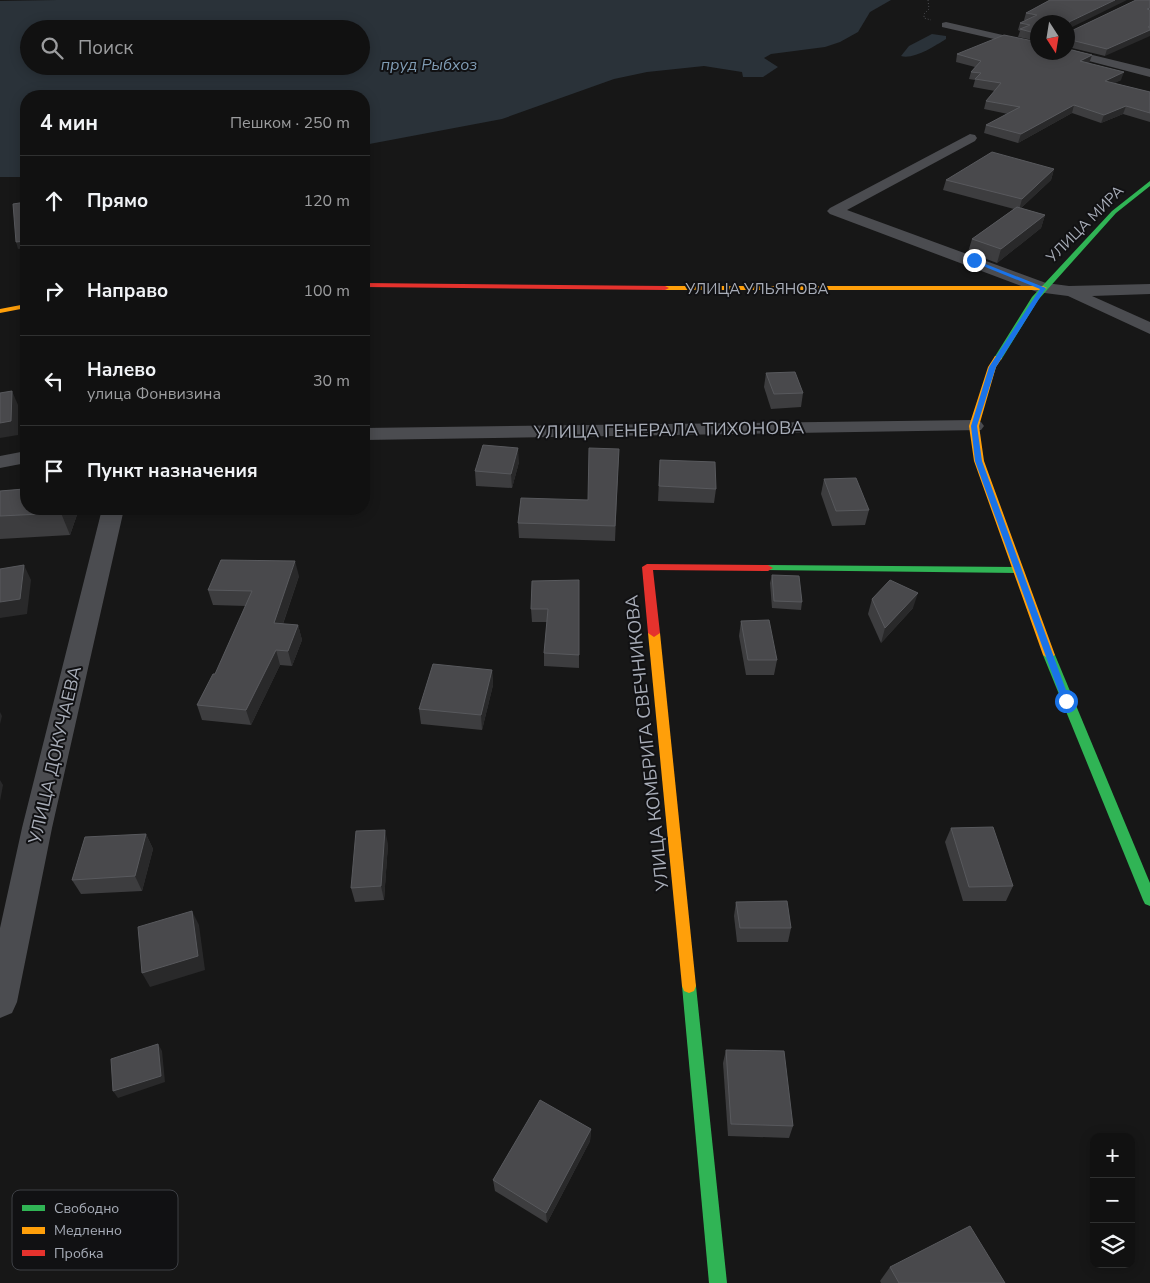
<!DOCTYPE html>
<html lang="ru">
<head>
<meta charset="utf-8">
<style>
	:root { --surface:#111; --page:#1e1f1f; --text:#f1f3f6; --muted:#9c9d9f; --line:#303131 }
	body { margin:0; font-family:"Nunito Sans",sans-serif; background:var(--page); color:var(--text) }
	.controls { position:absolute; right:15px; bottom:15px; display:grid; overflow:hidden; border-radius:10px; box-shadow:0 2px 12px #0003 }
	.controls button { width:45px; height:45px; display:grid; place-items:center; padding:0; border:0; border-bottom:1px solid var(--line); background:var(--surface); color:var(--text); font:25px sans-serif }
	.compass { position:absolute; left:1030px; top:15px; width:45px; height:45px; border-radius:50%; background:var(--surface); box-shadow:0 2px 12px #0003; rotate:168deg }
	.stop { position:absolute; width:15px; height:15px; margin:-11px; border:4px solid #1a73e8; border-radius:50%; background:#fff }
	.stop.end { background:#1a73e8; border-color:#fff; box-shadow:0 1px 5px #0008 }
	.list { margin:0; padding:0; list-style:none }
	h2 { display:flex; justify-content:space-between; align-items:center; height:65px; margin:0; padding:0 20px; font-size:21px }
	h2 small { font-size:16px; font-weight:400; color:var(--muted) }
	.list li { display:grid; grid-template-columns:32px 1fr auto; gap:15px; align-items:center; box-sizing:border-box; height:90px; padding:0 20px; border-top:1px solid var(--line) }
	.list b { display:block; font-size:19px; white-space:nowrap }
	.list p { margin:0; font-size:16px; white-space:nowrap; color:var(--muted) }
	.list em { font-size:16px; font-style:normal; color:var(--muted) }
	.icon { flex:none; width:28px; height:28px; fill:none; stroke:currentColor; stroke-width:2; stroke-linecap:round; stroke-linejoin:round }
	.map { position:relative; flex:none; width:1150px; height:1283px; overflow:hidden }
	.search { position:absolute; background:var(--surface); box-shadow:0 2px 12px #0003; left:20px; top:20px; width:350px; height:55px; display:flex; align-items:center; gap:12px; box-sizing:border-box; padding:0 18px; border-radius:28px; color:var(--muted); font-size:19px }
	.panel { position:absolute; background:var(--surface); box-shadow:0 2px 12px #0003; left:20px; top:90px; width:350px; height:425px; border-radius:20px }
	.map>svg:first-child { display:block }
</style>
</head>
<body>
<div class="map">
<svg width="1150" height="1283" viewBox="0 0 1150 1283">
	<rect width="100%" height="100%" fill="#171717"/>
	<g fill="#2a3239" fill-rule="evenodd">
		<path d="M58 0H891L870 12 858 32 840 42 825 47 771 54 764 58 778 67 763 77H743L742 72 704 66 647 72 614 79 502 119 364 145V96H26V177H0V1ZM29 29H361V66H29Z"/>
		<path d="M932 34 946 36V39C935 46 913 60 901 56L909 46Z"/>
	</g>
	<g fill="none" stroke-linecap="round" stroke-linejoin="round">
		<path stroke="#4d4e52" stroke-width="1" stroke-dasharray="1 2" stroke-linecap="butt" d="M928 0 929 9 924 14V18L931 20"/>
		<g fill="#4b4c50" fill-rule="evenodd">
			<path d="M946 22 1038 43V49L942 27V23Z"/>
			<path d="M1068 49 1150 69V77L1062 54 1061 52H1068Z"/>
			<path d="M970 134 975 135 977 138 975 141 847 210 1046 283 1069 286 1150 284V294L1092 296 1150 322V334L1068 296 1037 292 830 214 827 211 830 208Z"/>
			<path d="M974 420 981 422 984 426 981 430 364 440V428Z"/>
			<path d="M26 451V463L0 468V456Z"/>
			<path d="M102 509H124L52 828 17 1002 12 1013 0 1018V928L22 828Z"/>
		</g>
		<g fill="#30b455" fill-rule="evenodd">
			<path d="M1150 181V186L1116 213 1038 300 1001 360H995L994 358 1032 297 1112 211Z"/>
			<path d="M768 565 1017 567 1022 570 1017 573 764 570 763 568Z"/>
			<path d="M1049 651 1055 655 1150 883V906L1145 904 1143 900 1043 655Z"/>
			<path d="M689 979 694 981 696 986 727 1283H709L682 986 684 981Z"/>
		</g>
		<g fill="#ff9f0a" fill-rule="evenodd">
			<path d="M662 286H1043L1047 288 1043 290H662Z"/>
			<path d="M26 304V308L0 313V309Z"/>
			<path d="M995 356H1001L1002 358 996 367 979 426 984 461 1055 655 1049 659 1043 655 974 461 969 426 988 367Z"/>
			<path d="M654 629 660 633 696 986 694 991 689 993 684 991 682 986 648 633Z"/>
		</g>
		<g fill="#e5322d" fill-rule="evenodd">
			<path d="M364 283 665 286 669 288 665 290 364 287Z"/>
			<path d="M647 564 768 565 773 568 768 571 653 570 660 633 654 637 648 633 642 567Z"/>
		</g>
	</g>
	<g fill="#3d3d3f">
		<path d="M1050 0 1069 28V32L1136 0 1105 56 1068 47 1038 22V41L1018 37 1020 31 1018 30 1020 23 1026 20H1024L1026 13Z"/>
		<path d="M957 54 1092 55 1089 63 1121 80 1114 83 1150 92V122L1123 114 1101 123 1072 113 1018 143 984 133 986 125 1008 114 984 109 986 101 995 91 973 87 975 80 969 79 971 72 975 67 956 62Z"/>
		<path d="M1054 169 1051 180 1021 208 1045 215 1041 228 997 263 968 252 972 239 1014 209 943 190 946 180Z"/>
		<path d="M766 373 803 393 801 407 771 409 764 387Z"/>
		<path d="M619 449 615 541 519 538 518 523 588 500Z"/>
		<path d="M660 460 716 489 714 503 658 501Z"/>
		<path d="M519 462 512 488 476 486 475 471Z"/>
		<path d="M824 479 869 510 865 525 832 526 821 494Z"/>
		<path d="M24 489 79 509 70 535 0 539V491Z"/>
		<path d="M772 575 802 602 801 610 772 608 770 583Z"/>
		<path d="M299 576 283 624 298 625 302 640 292 666 280 665 251 725 202 720 197 705 215 674 246 606 213 605 208 590Z"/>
		<path d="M579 580V668L544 666V653L547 622H532L531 609Z"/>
		<path d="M872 599 913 608 881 643 868 614Z"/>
		<path d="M741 621 777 660 774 675H746L739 636Z"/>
		<path d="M492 670 493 685 482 730 421 724 419 709Z"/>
		<path d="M951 828 1013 886 1006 901H963L945 842Z"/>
		<path d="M146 834 153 849 142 891 81 894 72 880Z"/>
		<path d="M388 844 384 900 355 902 351 888Z"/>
		<path d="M736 902 791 928 788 942H737L734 916Z"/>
		<path d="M726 1050 793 1126 789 1138 728 1136 723 1063Z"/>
		<path d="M591 1129 590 1141 547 1223 495 1191 493 1180Z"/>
		<path d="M890 1267 1005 1283H881L880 1281Z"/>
	</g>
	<g fill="#29292a">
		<path d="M1115 0H1127L1068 29 1069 22Z"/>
		<path d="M1150 26V36L1105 56 1107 49Z"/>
		<path d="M1071 40 1068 47V48V41Z"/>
		<path d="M1092 55 1089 63 1080 61Z"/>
		<path d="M1124 72 1121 80 1103 89 1105 81Z"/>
		<path d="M1074 105 1072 113 1018 143 1021 134Z"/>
		<path d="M1126 106 1123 114 1101 123 1104 115Z"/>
		<path d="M1054 169 1051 180 1019 210 1022 199Z"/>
		<path d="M1045 215 1041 228 997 263 1001 249Z"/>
		<path d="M26 241V248L18 249 16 242Z"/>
		<path d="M12 391 18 405V435L0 438V423Z"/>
		<path d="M518 448 519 462 512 488 511 474Z"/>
		<path d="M62 509H79L70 535 61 513Z"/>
		<path d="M295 561 299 576 278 638 274 623Z"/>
		<path d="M24 565 31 580 27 614 0 618V602Z"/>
		<path d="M918 593 913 608 881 643 885 628Z"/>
		<path d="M298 625 302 640 292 666 288 651Z"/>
		<path d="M276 650 280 665 251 725 246 710Z"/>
		<path d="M492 670 493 685 482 730 481 715Z"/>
		<path d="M0 712 2 716 0 724Z"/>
		<path d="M0 780 3 785 0 801Z"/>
		<path d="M385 830 388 844 384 900 381 886Z"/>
		<path d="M146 834 153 849 142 891 135 876Z"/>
		<path d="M192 911 199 925 205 970 150 987 142 973Z"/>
		<path d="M158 1044 162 1051 165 1082 118 1098 113 1091Z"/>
		<path d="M591 1129 590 1141 547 1223 546 1213Z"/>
	</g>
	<g fill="#49494c" stroke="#58595d">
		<path d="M1050 0H1115L1069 22V32L1136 0H1150V8L1147 9 1150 10V26L1148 27H1150V30L1107 49 1071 40 1068 41V22H1038V34L1020 29 1030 25 1020 23 1037 15 1026 13Z"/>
		<path d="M1004 35 1038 42V52H1068V49L1092 55 1080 61 1124 72 1105 81 1150 92V113L1126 106 1104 115 1074 105 1021 134 986 125 1020 107 986 101 1001 83 975 79 981 73 971 72 981 61 957 54Z"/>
		<path d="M992 152 1054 169 1022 199 946 180Z"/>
		<path d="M26 202V241L16 242 13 204Z"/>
		<path d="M1017 207 1045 215 1001 249 972 239Z"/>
		<path d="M795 372 803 393 774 394 766 373Z"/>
		<path d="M12 391 11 421 0 423V393Z"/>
		<path d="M483 445 518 448 511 474 475 471Z"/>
		<path d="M589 448 619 449 615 526 518 523 521 498 588 500Z"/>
		<path d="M660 460 715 462 716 489 659 486Z"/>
		<path d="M856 478 869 510 836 511 824 479Z"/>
		<path d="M26 483V509H62L61 513 0 516V491L24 489Z"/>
		<path d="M221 560 295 561 274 623 298 625 288 651 276 650 246 710 197 705 213 674H215L252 591 208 590Z"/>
		<path d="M24 565 20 599 0 602V569Z"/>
		<path d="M772 575 799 576 802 602 774 601Z"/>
		<path d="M579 580V655L544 653 548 609H531L532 581Z"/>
		<path d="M890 580 918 593 885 628 872 599Z"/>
		<path d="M769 620 777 660H748L741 621Z"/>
		<path d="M433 664 492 670 481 715 419 709Z"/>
		<path d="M993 827 1013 886 969 887 951 828Z"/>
		<path d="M385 830 381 886 351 888 356 831Z"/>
		<path d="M146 834 135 876 72 880 85 837Z"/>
		<path d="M787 901 791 928H740L736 902Z"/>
		<path d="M192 911 198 956 142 973 138 927Z"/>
		<path d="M158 1044 161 1076 113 1091 111 1059Z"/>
		<path d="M726 1050 784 1051 793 1126 731 1124Z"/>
		<path d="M540 1100 591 1129 546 1213 493 1180Z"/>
		<path d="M970 1226 1005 1283H899L890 1267Z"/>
	</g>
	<path fill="#1a73e8" d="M973 259 1046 288 996 367 977 426 982 461 1070 701 1066 704 1062 701 975 461 971 426 989 367 1040 289 973 262Z"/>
	<g text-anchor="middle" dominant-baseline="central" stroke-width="4" stroke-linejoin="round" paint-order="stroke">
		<g font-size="15" fill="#a8adb8" stroke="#111113">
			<text transform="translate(1085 224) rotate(-45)">УЛИЦА МИРА</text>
			<text x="757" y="289">УЛИЦА УЛЬЯНОВА</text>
		</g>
		<g font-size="16" font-style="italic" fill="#7f9bb3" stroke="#111113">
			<text x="429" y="65">пруд Рыбхоз</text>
		</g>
		<g font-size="18" fill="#a8adb8" stroke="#111113">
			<text transform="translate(669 430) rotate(-1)">УЛИЦА ГЕНЕРАЛА ТИХОНОВА</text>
			<text transform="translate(647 743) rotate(-96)">УЛИЦА КОМБРИГА СВЕЧНИКОВА</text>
			<text transform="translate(55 755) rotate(-77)">УЛИЦА ДОКУЧАЕВА</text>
		</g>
	</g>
	<rect x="12" y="1190" width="166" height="80" rx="8" fill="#111113" stroke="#3e4045" stroke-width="1"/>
	<rect x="22" y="1205" width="23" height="6" fill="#30b455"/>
	<rect x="22" y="1227" width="23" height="7" fill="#ff9f0a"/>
	<rect x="22" y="1250" width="23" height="6" fill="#e5322d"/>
	<g font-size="14" fill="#a8adb8">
		<text x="54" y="1213">Свободно</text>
		<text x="54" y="1235">Медленно</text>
		<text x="54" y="1258">Пробка</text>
	</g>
</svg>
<div class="controls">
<button>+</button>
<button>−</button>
<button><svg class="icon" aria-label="layers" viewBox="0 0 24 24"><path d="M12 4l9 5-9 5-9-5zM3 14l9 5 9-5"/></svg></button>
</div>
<svg class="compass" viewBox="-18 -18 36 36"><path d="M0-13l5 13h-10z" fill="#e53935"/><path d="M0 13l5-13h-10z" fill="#9c9d9f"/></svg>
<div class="stop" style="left:1066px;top:701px"></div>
<div class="stop end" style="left:974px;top:260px"></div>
<div class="search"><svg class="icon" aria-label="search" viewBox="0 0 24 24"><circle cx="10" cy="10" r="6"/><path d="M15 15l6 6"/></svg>Поиск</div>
<section class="panel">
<h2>4 мин<small>Пешком · 250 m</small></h2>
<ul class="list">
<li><svg class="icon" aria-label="ahead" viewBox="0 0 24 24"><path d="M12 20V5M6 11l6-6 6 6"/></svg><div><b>Прямо</b></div><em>120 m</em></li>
<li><svg class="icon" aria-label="right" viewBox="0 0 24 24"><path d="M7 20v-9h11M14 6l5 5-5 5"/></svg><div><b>Направо</b></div><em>100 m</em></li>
<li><svg class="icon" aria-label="left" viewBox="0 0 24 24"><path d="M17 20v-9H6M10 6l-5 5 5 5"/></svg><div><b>Налево</b><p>улица Фонвизина</p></div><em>30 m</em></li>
<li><svg class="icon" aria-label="arrive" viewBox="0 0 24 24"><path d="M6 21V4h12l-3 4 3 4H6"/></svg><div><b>Пункт назначения</b></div></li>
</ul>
</section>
</div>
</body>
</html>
